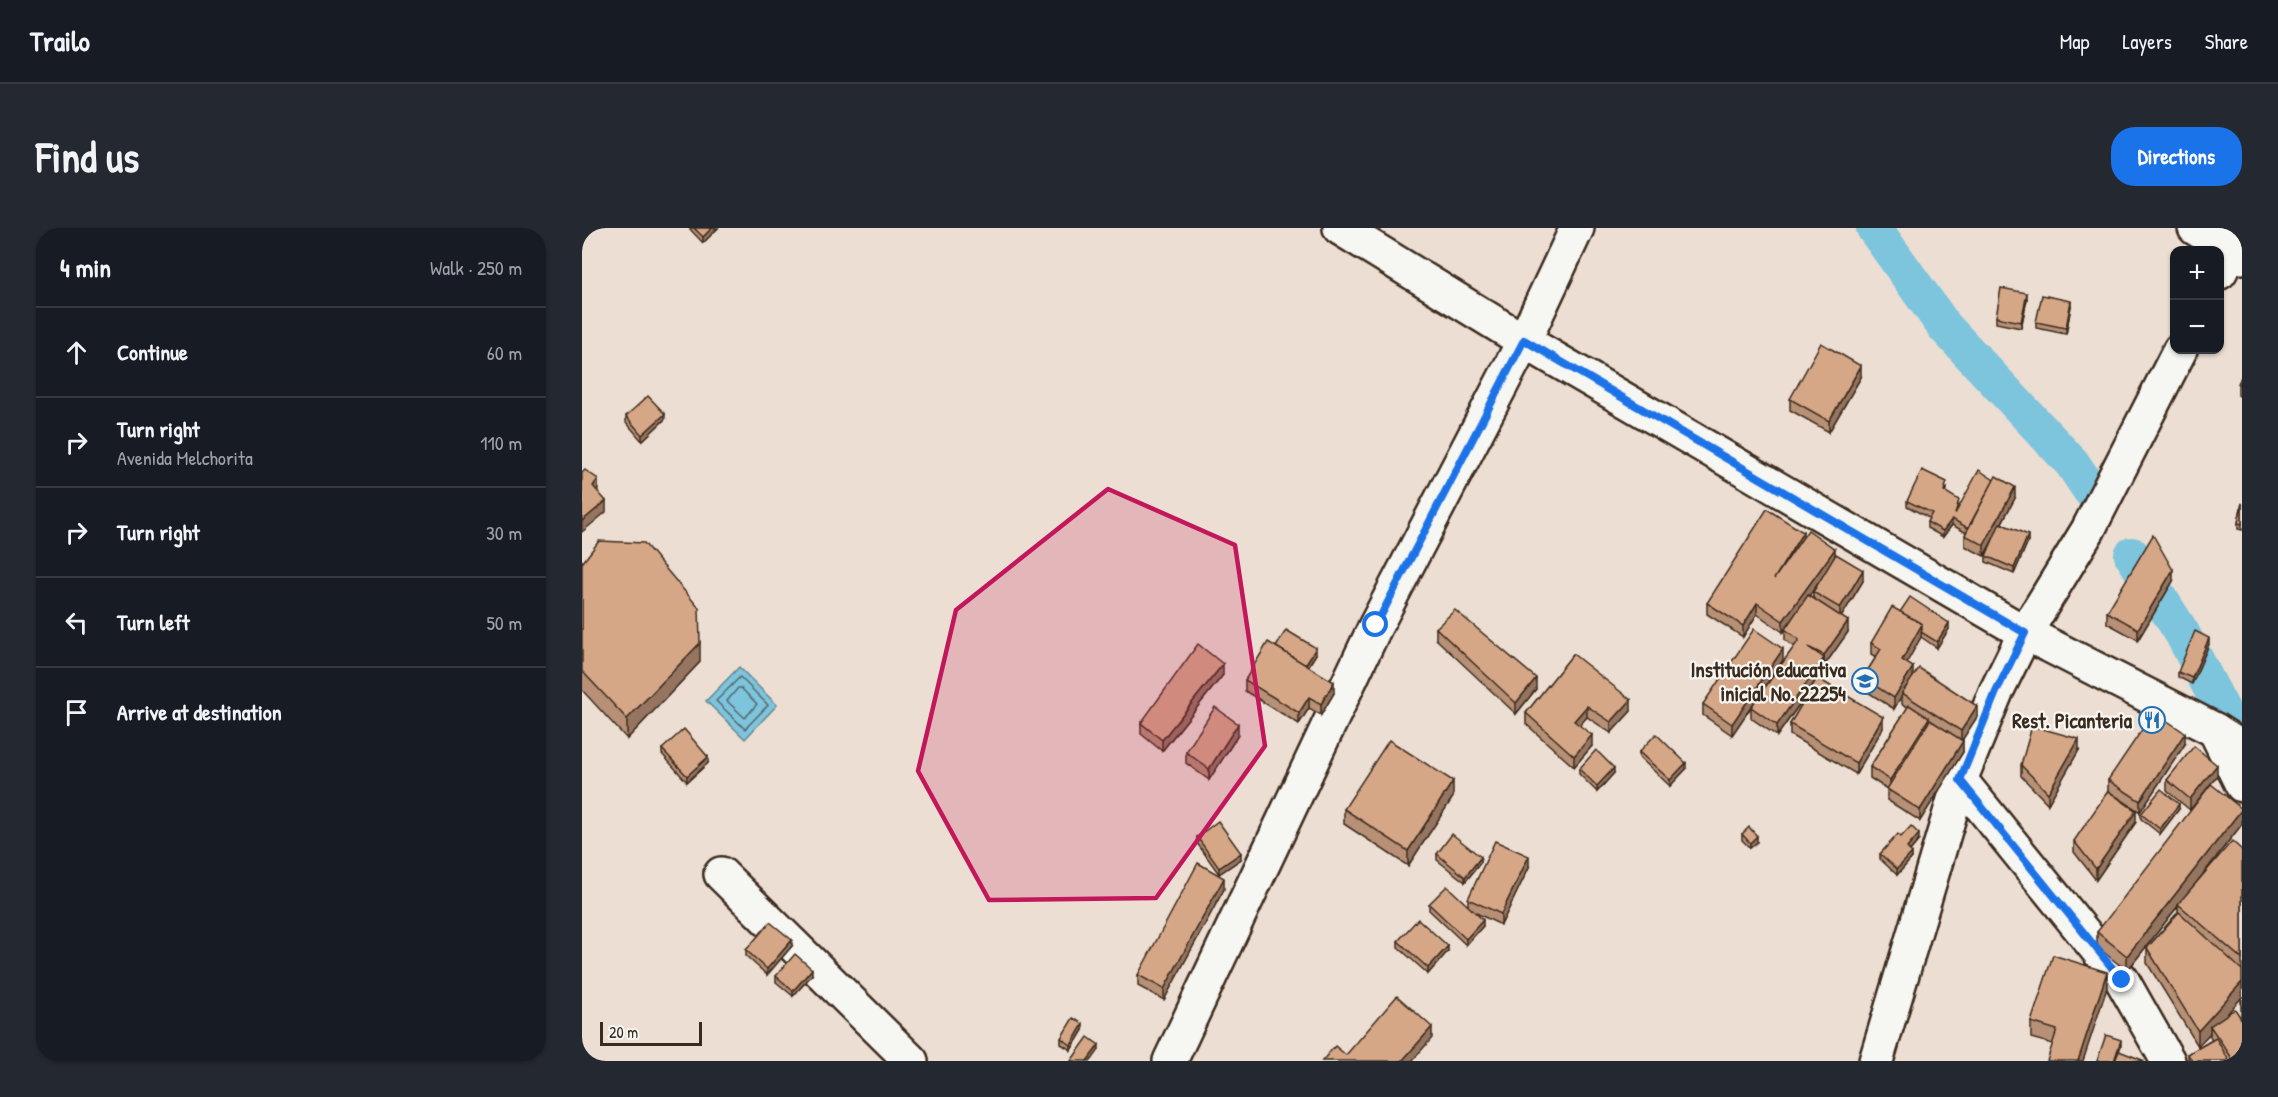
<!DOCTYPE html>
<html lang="en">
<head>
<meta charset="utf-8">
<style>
	:root { --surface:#171b24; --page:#242831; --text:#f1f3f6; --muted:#9ea1a6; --line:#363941; --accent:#1a73e8 }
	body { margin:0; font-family:"Patrick Hand",sans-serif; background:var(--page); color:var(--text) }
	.controls { position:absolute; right:18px; top:18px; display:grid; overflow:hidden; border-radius:12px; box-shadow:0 2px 4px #0004 }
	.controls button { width:54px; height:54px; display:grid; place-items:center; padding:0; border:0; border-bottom:2px solid var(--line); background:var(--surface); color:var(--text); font:30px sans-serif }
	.scale { position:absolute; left:18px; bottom:15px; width:102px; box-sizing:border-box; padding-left:6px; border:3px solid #3b2a1e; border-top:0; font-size:16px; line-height:21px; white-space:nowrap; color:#3b2a1e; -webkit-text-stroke:4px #f6f6f2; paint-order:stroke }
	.stop { position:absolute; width:18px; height:18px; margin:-14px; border:4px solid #1a73e8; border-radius:50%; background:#fff }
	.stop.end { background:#1a73e8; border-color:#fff; box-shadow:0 2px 6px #0008 }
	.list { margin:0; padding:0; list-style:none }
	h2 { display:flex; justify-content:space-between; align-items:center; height:78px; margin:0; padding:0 24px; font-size:26px }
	h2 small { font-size:20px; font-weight:400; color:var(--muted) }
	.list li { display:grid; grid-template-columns:39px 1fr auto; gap:18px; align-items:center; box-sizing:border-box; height:90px; padding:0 24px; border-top:2px solid var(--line) }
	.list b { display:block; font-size:22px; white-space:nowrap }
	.list p { margin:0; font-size:20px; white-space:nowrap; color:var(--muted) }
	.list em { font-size:20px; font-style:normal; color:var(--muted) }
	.icon { flex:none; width:33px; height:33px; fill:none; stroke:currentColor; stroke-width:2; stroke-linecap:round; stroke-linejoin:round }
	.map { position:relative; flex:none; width:1660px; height:833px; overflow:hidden; border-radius:24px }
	header { display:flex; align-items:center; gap:36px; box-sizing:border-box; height:84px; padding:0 30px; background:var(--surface); border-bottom:2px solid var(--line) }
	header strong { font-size:28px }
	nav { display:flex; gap:33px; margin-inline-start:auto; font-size:21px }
	.intro { display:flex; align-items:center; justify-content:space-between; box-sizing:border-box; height:144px; padding:0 36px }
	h1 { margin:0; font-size:42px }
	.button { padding:15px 27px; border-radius:24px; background:var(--accent); color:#fff; font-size:21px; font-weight:700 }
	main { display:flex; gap:36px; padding:0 36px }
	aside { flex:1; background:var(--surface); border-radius:24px; box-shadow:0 2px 4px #0004 }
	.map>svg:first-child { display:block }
</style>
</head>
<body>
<header>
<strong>Trailo</strong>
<nav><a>Map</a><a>Layers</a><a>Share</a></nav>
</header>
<div class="intro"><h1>Find us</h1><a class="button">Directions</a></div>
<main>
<aside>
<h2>4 min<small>Walk · 250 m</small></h2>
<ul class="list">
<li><svg class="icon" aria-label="ahead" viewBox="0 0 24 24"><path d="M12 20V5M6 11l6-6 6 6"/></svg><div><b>Continue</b></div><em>60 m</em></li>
<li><svg class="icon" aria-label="right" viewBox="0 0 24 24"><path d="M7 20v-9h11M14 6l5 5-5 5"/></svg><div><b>Turn right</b><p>Avenida Melchorita</p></div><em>110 m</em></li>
<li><svg class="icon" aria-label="right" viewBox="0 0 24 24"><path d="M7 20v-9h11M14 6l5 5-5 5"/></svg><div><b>Turn right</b></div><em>30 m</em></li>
<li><svg class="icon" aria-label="left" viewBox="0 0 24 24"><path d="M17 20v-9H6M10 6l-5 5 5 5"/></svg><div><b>Turn left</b></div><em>50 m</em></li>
<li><svg class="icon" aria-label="arrive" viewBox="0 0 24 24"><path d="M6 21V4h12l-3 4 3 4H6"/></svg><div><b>Arrive at destination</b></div></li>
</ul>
</aside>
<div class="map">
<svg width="1660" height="833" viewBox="0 0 1660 833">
	<rect width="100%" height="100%" fill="#ecded2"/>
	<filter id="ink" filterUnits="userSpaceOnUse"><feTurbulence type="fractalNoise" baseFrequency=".0167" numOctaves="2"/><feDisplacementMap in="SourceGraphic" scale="12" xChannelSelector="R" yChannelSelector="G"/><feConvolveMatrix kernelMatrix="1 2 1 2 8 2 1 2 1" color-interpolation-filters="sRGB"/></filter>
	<g filter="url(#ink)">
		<path fill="#7dc4dd" stroke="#638691" stroke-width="1.5" d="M157 439 195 477 163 511 124 473Z"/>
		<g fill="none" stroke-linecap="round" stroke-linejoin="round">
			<g stroke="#55686a" stroke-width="1.5">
				<path d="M158 449 186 477 163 501 134 473Z"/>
				<path d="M156 460H159L175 476 163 490 145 473Z"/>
			</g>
			<g stroke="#7dc4dd" stroke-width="36">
				<path d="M1292 0 1362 98 1490 235 1508 262"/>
				<path d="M1550 327 1600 405 1646 493"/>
			</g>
			<defs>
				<g id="street">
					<path d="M1638 44 1649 23 1655 0"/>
					<path d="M1633 502 1660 557"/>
					<path d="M1378 552 1540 752 1586 833"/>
					<path d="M139 646 329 833"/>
					<path d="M588 833 794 397 942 113 995 0"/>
					<path d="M1294 833 1378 552 1414 464 1443 405 1506 302 1598 122"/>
				</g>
				<g id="secondary">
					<path d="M758 0 942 113 1443 405 1633 502 1660 519"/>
					<path d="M1613 0 1660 29"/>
				</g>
			</defs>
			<use href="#street" stroke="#3b2a1e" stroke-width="38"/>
			<use href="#secondary" stroke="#3b2a1e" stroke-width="38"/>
			<use href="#street" stroke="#f6f6f2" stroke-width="33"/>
			<use href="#secondary" stroke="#f6f6f2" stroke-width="33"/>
		</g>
		<g fill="#b79074" stroke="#3b2a1e" stroke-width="1.5" fill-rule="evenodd">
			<path d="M107 0H136L121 15Z"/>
			<path d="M1445 71 1439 100 1414 95V89Z"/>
			<path d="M1489 78 1484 106 1454 100V94Z"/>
			<path d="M1660 147V170L1656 167V156Z"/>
			<path d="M1279 149 1247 204 1208 182V171Z"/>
			<path d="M44 188 83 191 60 213 44 194Z"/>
			<path d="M1365 260 1363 264 1377 278 1433 270 1420 295 1446 313 1432 346 1404 334V328L1409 316 1402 328 1383 318V307L1385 305 1370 297 1361 309 1345 300V294L1347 290 1325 278V273Z"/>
			<path d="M1660 275V302L1656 301V295Z"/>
			<path d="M1221 310 1253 328 1281 353 1259 389 1266 404 1242 438V441L1235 450 1301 500 1274 546 1208 507V496L1232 456 1195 508 1169 490V479L1212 419 1203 412V401L1201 404 1175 386 1161 409 1125 386V375ZM1240 350 1231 364V370L1227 367Z"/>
			<path d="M0 333 118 434 45 511 0 462Z"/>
			<path d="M1591 353 1556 412 1525 395V384Z"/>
			<path d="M1318 384 1367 401 1355 420 1339 409 1324 435 1331 449 1395 489 1380 512 1381 524 1338 593 1305 572V561L1288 550V539L1326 479 1320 476V467L1312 481 1281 461V450L1294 429 1289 426V415Z"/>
			<path d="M854 400 954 461 934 486 854 411Z"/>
			<path d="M1627 416 1610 456 1596 449V444Z"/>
			<path d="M694 419 734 426 726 439 752 465 739 487 727 480 717 496 663 463V452Z"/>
			<path d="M991 426 1049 483 1029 505 1005 489 997 497 1010 518 992 539 944 496V485Z"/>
			<path d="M1201 432 1150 507 1121 487V476Z"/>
			<path d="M641 447 580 523 559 506V495Z"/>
			<path d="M656 507 627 552 604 535V524Z"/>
			<path d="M1603 516 1558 584 1526 563V552Z"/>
			<path d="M80 521 126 535 105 554 80 526Z"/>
			<path d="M1497 522 1466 576 1439 548V537Z"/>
			<path d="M1057 524 1104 541 1088 558 1057 529Z"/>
			<path d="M997 541 1032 545 1015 564 997 546Z"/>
			<path d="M1635 548 1608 582 1585 563V552Z"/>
			<path d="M871 569 826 638 762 596V581Z"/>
			<path d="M1597 581 1578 606 1559 591V586Z"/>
			<path d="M1554 594 1514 652 1492 624V613Z"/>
			<path d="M1660 596 1615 654 1660 622V769L1644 787 1660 833H1606V826L1630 812 1628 809V805L1616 818 1565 735V720L1596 684V678L1545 743 1515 719V704Z"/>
			<path d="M1160 606 1175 614 1168 620 1160 612Z"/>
			<path d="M615 609 659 631 637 646 615 615Z"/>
			<path d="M1319 609 1337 612 1328 623 1330 630 1315 647 1298 631V626Z"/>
			<path d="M855 626 899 634 883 654 855 632Z"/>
			<path d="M947 639 919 697 894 685 901 698 884 717 847 682V676L886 678V671Z"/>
			<path d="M642 661 582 772 556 758V747Z"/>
			<path d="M816 713 866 723 846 746 816 719Z"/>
			<path d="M210 718 185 747 164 728V722Z"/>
			<path d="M230 747 211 768 194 754V748Z"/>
			<path d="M1525 760 1470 816 1449 810V794Z"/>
			<path d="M1660 771V790L1659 788V773Z"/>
			<path d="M501 802 489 822 479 816V810Z"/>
		</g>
		<g fill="#95755e" stroke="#3b2a1e" stroke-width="1.5">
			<path d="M130 0H136L121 15V9Z"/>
			<path d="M1445 65V71L1439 100V94Z"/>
			<path d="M1489 73V78L1484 106V100Z"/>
			<path d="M1279 138V149L1247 204V193Z"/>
			<path d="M83 186V191L60 213V207Z"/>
			<path d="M16 251V262L11 269V258Z"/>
			<path d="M1433 259V270L1402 328V317Z"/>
			<path d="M24 273V284L0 304V293Z"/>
			<path d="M1370 291V297L1361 309V303Z"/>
			<path d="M1221 304V315L1192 351Z"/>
			<path d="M1446 307V313L1432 346V340Z"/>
			<path d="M1253 321V332L1201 404V393Z"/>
			<path d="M1281 342V353L1258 391V380Z"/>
			<path d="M1591 342V353L1556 412V401Z"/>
			<path d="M1175 375V386L1161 409V398Z"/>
			<path d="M1266 393V404L1242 438V427Z"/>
			<path d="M1367 395V401L1355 420V414Z"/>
			<path d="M1340 396 1339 409 1320 443V432Z"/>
			<path d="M1627 410V416L1610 456V450Z"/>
			<path d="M118 415V434L45 511V491Z"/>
			<path d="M734 420V426L722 444V439Z"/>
			<path d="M1201 421V432L1150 507V496Z"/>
			<path d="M1242 430V441L1195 508V497Z"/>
			<path d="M641 436V447L580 523V512Z"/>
			<path d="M1331 439V450L1320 465V467L1312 481V470Z"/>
			<path d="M954 450V461L934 486V475Z"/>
			<path d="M752 454V465L739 487V476Z"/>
			<path d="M727 469V480L717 496V485Z"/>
			<path d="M1049 472V483L1029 505V494Z"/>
			<path d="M1005 478V489L992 504V493Z"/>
			<path d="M1395 478V489L1379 514V503Z"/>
			<path d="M1301 489V500L1274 546V535Z"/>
			<path d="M1347 490V501L1308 563V552Z"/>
			<path d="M656 496V507L627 552V541Z"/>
			<path d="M1603 505V516L1558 584V573Z"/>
			<path d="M1010 507V518L992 539V528Z"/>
			<path d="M1497 511V522L1466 576V565Z"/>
			<path d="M1381 513V524L1338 593V582Z"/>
			<path d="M126 529V535L105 554V548Z"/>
			<path d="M1104 535V541L1088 558V552Z"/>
			<path d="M1635 537V548L1608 582V571Z"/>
			<path d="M1032 540V545L1015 564V558Z"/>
			<path d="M871 553V569L826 638V623Z"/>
			<path d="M1597 576V581L1578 606V601Z"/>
			<path d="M1660 581V596L1597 677 1596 676V678L1545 743V728Z"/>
			<path d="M1554 583V594L1514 652V641Z"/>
			<path d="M1337 606V612L1325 626V620Z"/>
			<path d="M1175 608V614L1168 620V615Z"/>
			<path d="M659 625V631L637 646V640Z"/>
			<path d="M1330 625V630L1315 647V641Z"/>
			<path d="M947 628V639L919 697V686Z"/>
			<path d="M899 629V634L883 654V649Z"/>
			<path d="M642 650V661L582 772V761Z"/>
			<path d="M901 692V698L884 717V711Z"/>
			<path d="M210 712V718L185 747V741Z"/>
			<path d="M866 718V723L846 746V740Z"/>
			<path d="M230 741V747L211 768V763Z"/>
			<path d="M1525 744V760L1501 833H1496Z"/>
			<path d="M1660 754V769L1631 802 1628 798V805L1616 818V803Z"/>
			<path d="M501 796V802L489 822V817Z"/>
			<path d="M850 799V810L830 833H820Z"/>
			<path d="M1539 812V818L1534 833H1532Z"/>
			<path d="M517 817V822L509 833H505Z"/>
		</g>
		<g fill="#d5a787" stroke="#3b2a1e" stroke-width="1.5">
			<path d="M112 0H130L121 9Z"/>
			<path d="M1419 60 1445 65 1439 94 1414 89Z"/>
			<path d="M1460 67 1489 73 1484 100 1454 94Z"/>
			<path d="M1239 115 1279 138 1247 193 1208 171Z"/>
			<path d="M1660 147V158L1656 156Z"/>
			<path d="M66 168 83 186 60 207 44 188Z"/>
			<path d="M3 242 16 251 11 258 24 273 0 293V245Z"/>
			<path d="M1340 242 1365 254 1362 263 1377 272 1373 286 1397 242 1412 252 1386 300 1370 291 1361 303 1345 294 1350 285 1325 273Z"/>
			<path d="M1414 248 1433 259 1402 317 1383 307Z"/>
			<path d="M1660 275V296L1656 295Z"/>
			<path d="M1185 281 1221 304 1192 351 1226 302 1253 321 1201 393 1175 375 1161 398 1125 375Z"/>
			<path d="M1418 295 1446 307 1432 340 1404 328Z"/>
			<path d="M1571 307 1591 342 1556 401 1525 384Z"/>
			<path d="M17 313 62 315 117 380 118 415 45 491 0 443V333L1 334Z"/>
			<path d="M1254 326 1281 342 1258 380 1231 364Z"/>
			<path d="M1226 367 1266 393 1242 427 1226 419 1242 430 1195 497 1169 479 1217 412 1203 401Z"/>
			<path d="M1328 369 1367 395 1355 414 1339 404 1340 402V396L1318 384Z"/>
			<path d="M1310 379 1340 396 1320 432 1331 439 1312 470 1281 450 1299 421 1289 415Z"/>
			<path d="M873 382 954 450 934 475 854 400Z"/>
			<path d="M1172 401 1201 421 1150 496 1121 476Z"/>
			<path d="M704 402 734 420 723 437 694 419Z"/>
			<path d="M1613 403 1627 410 1610 450 1596 444Z"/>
			<path d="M686 414 752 454 739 476 727 469 717 485 663 452Z"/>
			<path d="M616 416 641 436 580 512 559 495Z"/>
			<path d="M991 426 1049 472 1029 494 1005 478 992 493 1010 507 992 528 944 485Z"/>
			<path d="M1337 440 1395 478 1379 503 1320 465Z"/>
			<path d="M1235 450 1301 489 1274 535 1208 496Z"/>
			<path d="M1327 477 1347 490 1308 552 1288 539Z"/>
			<path d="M633 479 656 496 627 541 604 524Z"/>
			<path d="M1572 484 1603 505 1558 573 1526 552Z"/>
			<path d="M1348 492 1381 513 1338 582 1305 561Z"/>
			<path d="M1450 498 1497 511 1466 565 1439 537Z"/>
			<path d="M102 501 126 529 105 548 80 521Z"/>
			<path d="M1074 506 1104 535 1088 552 1057 524Z"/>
			<path d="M807 512 871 553 826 623 762 581Z"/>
			<path d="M1612 518 1635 537 1608 571 1585 552Z"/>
			<path d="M1014 522 1032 540 1015 558 997 541Z"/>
			<path d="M1629 556 1660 581 1545 728 1515 704Z"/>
			<path d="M1579 561 1597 576 1578 601 1559 586Z"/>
			<path d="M1526 563 1554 583 1514 641 1492 613Z"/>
			<path d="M636 593 659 625 637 640 615 609Z"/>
			<path d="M1329 598 1337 606 1325 620 1330 625 1315 641 1298 626 1316 606 1319 609Z"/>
			<path d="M1167 599 1175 608 1168 615 1160 606Z"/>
			<path d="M870 606 899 629 883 649 855 626Z"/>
			<path d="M913 613 947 628 919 686 886 671Z"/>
			<path d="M1650 613 1660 622V731L1596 676Z"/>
			<path d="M616 635 642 650 582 761 556 747Z"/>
			<path d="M865 658 901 692 884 711 847 676Z"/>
			<path d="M1597 684 1660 742V754L1616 803 1565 720Z"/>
			<path d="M836 691 866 718 846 740 816 713Z"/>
			<path d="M188 694 210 712 185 741 164 722Z"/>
			<path d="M213 726 230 741 211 763 194 748Z"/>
			<path d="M1471 727 1525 744 1496 833H1465L1475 802 1449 794Z"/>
			<path d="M815 768 850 799 820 833H740L753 818 764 827Z"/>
			<path d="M1653 781 1660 792V833H1652L1628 798Z"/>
			<path d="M491 790 501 796 489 817 479 810Z"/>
			<path d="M1524 807 1539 812 1532 833H1515Z"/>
			<path d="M506 809 517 817 505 833H489Z"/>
			<path d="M1634 810 1647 833H1610L1606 826Z"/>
			<path d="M1537 823 1563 833H1533Z"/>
		</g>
	</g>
	<g fill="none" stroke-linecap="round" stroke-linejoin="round" filter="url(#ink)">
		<path stroke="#1a73e8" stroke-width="8" d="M794 397 942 112 1443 405 1414 464 1378 552 1540 752"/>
	</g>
	<path fill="#c2185b" fill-opacity="0.2" stroke="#c2185b" stroke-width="4.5" stroke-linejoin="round" d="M526 261 653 317 683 518 574 670 407 672 336 543 374 382Z"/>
	<defs>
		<symbol id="school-ring" viewBox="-11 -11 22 22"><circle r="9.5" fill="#f6f6f2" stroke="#1f6fb2" stroke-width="1.5"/><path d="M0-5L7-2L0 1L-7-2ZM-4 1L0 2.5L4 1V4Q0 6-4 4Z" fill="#1f6fb2"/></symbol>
		<symbol id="restaurant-ring" viewBox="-11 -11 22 22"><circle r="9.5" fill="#f6f6f2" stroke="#1f6fb2" stroke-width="1.5"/><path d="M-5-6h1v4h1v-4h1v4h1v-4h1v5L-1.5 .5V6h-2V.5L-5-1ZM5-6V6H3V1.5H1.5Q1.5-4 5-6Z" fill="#1f6fb2"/></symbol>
	</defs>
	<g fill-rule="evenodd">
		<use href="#school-ring" x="1268" y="438" width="30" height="30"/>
		<use href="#restaurant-ring" x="1555" y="477" width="30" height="30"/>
	</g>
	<g text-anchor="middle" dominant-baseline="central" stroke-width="4.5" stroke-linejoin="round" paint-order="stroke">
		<g font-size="21" font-weight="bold" fill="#3b2a1e" stroke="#f6f6f2" text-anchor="end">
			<text x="1264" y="441">Institución educativa<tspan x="1264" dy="24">inicial No. 22254</tspan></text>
			<text x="1550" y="492">Rest. Picanteria</text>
		</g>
	</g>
</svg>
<div class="controls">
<button>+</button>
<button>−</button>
</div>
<div class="scale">20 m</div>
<div class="stop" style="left:794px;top:397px"></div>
<div class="stop end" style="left:1540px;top:752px"></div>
</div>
</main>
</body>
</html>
